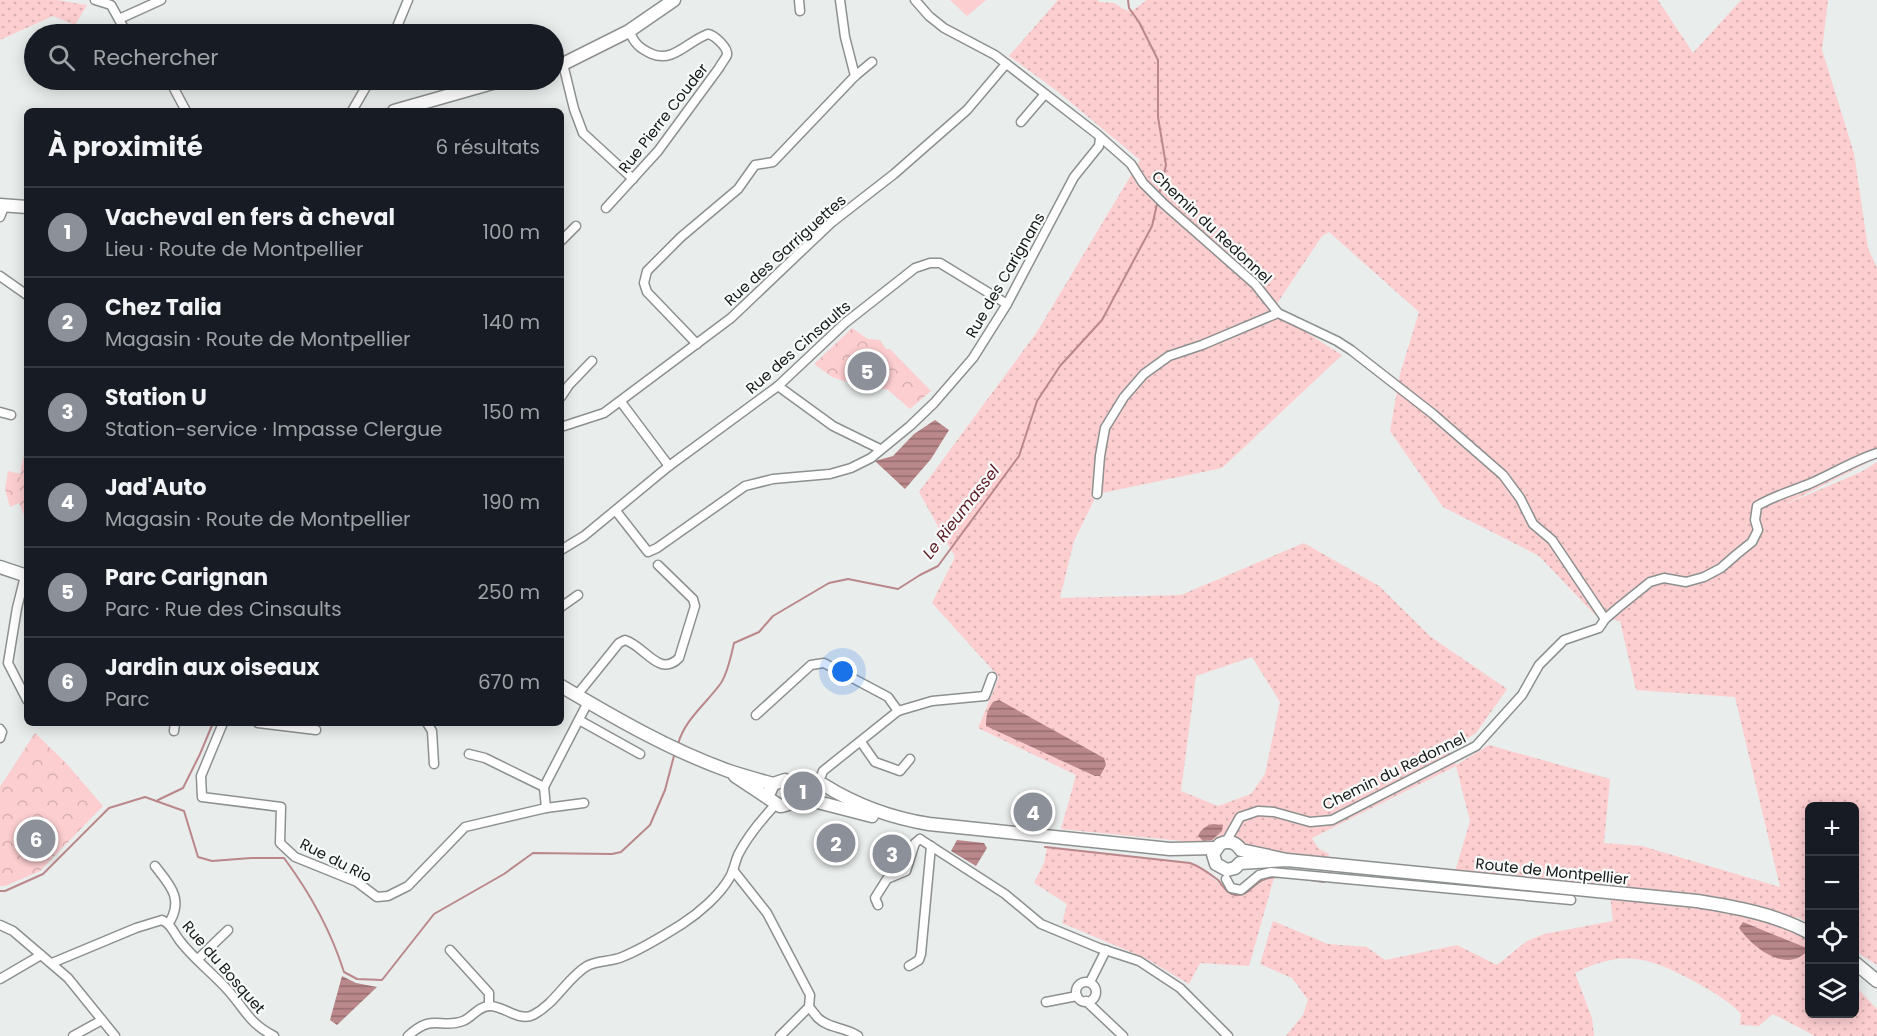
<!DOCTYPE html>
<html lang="fr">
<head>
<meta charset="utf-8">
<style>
	:root { --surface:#171b24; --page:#242831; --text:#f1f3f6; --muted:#9ea1a6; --line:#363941; --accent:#8c9099 }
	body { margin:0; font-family:Poppins,sans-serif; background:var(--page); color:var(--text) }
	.controls { position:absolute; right:18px; bottom:18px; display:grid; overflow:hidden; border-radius:9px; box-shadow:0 3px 15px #0003 }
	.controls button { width:54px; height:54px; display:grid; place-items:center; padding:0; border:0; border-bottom:2px solid var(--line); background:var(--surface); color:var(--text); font:30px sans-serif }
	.you { position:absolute; left:843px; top:672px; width:21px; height:21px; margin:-15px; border:4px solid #fff; border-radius:50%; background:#1a73e8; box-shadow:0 0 0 9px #1a73e833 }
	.badge { display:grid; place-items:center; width:39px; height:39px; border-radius:50%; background:var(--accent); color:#fff; font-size:20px; font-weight:700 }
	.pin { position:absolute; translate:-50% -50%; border:3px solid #fff; box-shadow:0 2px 6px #0006 }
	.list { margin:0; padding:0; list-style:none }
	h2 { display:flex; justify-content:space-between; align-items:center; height:78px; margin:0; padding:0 24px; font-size:26px }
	h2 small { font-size:20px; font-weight:400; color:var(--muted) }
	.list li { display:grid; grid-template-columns:39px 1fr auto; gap:18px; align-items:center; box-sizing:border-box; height:90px; padding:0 24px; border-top:2px solid var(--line) }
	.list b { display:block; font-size:22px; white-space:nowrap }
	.list p { margin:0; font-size:20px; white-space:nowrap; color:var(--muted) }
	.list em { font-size:20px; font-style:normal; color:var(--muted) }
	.icon { flex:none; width:33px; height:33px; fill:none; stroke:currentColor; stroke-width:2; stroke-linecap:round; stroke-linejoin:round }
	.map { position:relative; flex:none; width:1877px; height:1036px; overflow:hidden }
	.search { position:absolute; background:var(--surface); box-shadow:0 3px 15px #0003; left:24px; top:24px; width:540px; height:66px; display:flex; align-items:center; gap:15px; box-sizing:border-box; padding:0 21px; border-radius:33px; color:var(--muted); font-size:22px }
	.panel { position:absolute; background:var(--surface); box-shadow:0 3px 15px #0003; left:24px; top:108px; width:540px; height:618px; border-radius:9px }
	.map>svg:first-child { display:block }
</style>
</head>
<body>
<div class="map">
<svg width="1877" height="1036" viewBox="0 0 1877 1036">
	<defs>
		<pattern id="grass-dots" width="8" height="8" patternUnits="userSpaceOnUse" patternTransform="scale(1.5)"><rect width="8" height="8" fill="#fdced0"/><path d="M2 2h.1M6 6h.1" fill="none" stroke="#d8b0b2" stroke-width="1.8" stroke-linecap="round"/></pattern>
		<pattern id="park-crowns" width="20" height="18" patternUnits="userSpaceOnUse" patternTransform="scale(1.5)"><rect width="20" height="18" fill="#fdced0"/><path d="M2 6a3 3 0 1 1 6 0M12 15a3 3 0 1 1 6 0" fill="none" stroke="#d8b0b2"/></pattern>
		<pattern id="garden-furrows" width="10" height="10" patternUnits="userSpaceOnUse" patternTransform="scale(1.5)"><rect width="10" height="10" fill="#fdced0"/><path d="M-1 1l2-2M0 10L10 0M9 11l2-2" fill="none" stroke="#d8b0b2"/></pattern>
		<pattern id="water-rules" width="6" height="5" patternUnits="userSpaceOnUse" patternTransform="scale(1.5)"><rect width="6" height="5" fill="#ba878a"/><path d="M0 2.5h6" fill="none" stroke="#966d70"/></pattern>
	</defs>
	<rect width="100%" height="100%" fill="#e9edec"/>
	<g fill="url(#grass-dots)" fill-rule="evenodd">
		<path d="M0 0H57L87 5 75 25 53 16 0 40Z"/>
		<path d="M1058 0H1098L1099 2 1114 3 1125 10 1132 11 1147 0H1658L1693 53 1741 0H1828L1822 50 1854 153 1868 248 1877 268V458L1784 505 1861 472 1877 462V965L1855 951 1854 806H1810L1809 924 1796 916 1809 942 1810 1014H1854L1855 986 1877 1009V1036H1815L1773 1014 1759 1026 1740 1025 1741 1014C1728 1000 1714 993 1699 984 1653 959 1625 947 1575 973L1592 1018 1594 1036H1286L1303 1015 1308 1000 1292 978 1260 964 1273 921 1328 944 1367 947 1385 960 1457 945 1497 965 1527 941 1544 934 1613 921 1609 885 1455 872 1470 821 1456 766 1312 838 1318 848 1329 854 1328 860 1252 849 1236 837H1224L1212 844 1061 829 1076 775 978 728 999 677 932 603 955 557 919 492 1037 332 1140 160 1057 91 1009 56ZM1329 232 1419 312 1400 374 1390 431 1443 507 1539 556 1595 615 1620 621 1636 690 1735 697 1780 887 1642 846 1604 843 1610 779 1489 745 1456 765 1449 750 1476 733 1507 689 1431 637 1379 586 1304 543 1181 595 1060 598 1074 541 1097 494 1222 468 1342 355 1272 311 1322 236ZM1252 657 1280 702 1265 774 1251 794 1218 806 1181 791 1196 676Z"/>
		<path d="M1047 848 1190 863 1200 867 1233 896C1251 897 1255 882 1274 878L1249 966 1200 963 1189 984 1145 958 1062 923 1067 904 1034 883 1044 863Z"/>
	</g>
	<g fill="url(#park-crowns)">
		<path d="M852 328 868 339 880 340 886 349H890L931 391 910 409 887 389 865 388 832 377 814 364Z"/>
		<path d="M8 471 21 474 19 503 10 507 5 489Z"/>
		<path d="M35 733 66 763 103 806 40 871 5 886H0V787Z"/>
	</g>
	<path fill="url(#garden-furrows)" d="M27 444V522L19 503 21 467Z"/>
	<path fill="#fdced0" d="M950 0H986L967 16Z"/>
	<g fill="url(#water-rules)">
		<path d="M935 420 949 430 931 459 905 489 875 461 893 456 914 434Z"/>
		<path d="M999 700 1104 758 1106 765 1100 776H1095L986 726C986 716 987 710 993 702Z"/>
		<path d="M1213 824 1223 825 1222 831 1212 840 1203 841 1198 836C1201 829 1207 825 1213 824Z"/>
		<path d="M957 840 984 843 987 848 976 866 951 851Z"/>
		<path d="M1743 922 1809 949C1788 975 1754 949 1739 928Z"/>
		<path d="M342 976 356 983 377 987 337 1025 330 1020Z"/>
	</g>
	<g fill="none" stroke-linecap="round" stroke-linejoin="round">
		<g stroke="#ba878a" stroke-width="2">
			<path d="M1128 0 1129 8 1139 22 1158 60V117L1166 165 1159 195"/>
			<path d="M678 744C685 719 706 704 721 683 728 672 731 656 734 643L759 632 773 616 829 583 848 579 898 589 920 575 938 566 1019 456 1037 401 1060 366 1102 320 1152 226 1158 200"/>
			<path d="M158 800 183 788 200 754 213 723"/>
			<path d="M1045 847 1190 863C1201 867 1209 873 1218 880 1223 886 1227 894 1235 895 1248 897 1253 884 1263 880 1277 873 1308 880 1324 882"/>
			<path d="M0 891H5L43 874 109 808 145 797 184 811 198 857 212 861 251 858H284C310 893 331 931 344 972L357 979 382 980 434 914 504 874 533 853 612 854 621 852 650 825 665 790 675 752"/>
		</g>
		<defs>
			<g id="street">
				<path d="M95 0 111 5 127 34"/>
				<path d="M799 0 800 11"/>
				<path d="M840 0 845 37 855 76"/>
				<path d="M915 0 929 16 944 28 995 55 1097 134 1131 164 1143 183 1164 204 1255 284 1278 313 1337 341 1351 350 1433 414 1503 475 1520 498 1533 524 1552 540 1605 619"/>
				<path d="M119 19 161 0"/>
				<path d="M394 34 408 0"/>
				<path d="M563 64 574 109 583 133 633 179"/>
				<path d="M167 80 170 81 186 111"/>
				<path d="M352 111 370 80"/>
				<path d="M1021 122 1045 94"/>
				<path d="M606 208 658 151 719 68C721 64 726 58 727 55 728 47 714 35 708 34 688 41 673 63 652 54 639 48 635 44 629 31"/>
				<path d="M0 217 5 205"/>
				<path d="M561 241 576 226"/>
				<path d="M0 276 27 295"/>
				<path d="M697 344 647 292 644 283 647 271 681 237 738 189 755 165 773 162 855 76 872 62"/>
				<path d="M778 386 833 426 880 449"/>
				<path d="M561 397 569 385 592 361"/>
				<path d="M621 402 669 466"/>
				<path d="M0 412 11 415"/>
				<path d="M561 427 604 413 731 318 831 223 894 174 967 110 1006 64"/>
				<path d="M1097 494 1100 456 1105 428 1124 397 1144 374 1169 356 1202 345 1278 313"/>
				<path d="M616 511 648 552 657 548 745 486 773 479 830 474 851 468 871 458 910 426 934 403 973 358 1007 304 1074 177 1099 146 1100 138"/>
				<path d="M561 550 584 536 669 466 778 386 845 323 915 268 930 263H940L1007 304"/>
				<path d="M25 576 17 608 8 663 27 700"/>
				<path d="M561 607 578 595"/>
				<path d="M577 695 619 643 625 640C645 646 659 678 679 658L695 606 693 599 658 565"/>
				<path d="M756 715 811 665 824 663 888 697 898 711"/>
				<path d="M579 720 640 754"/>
				<path d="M223 723 201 776 202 797 281 807 280 843 295 857 357 882 377 897 388 896 408 886 465 827 546 808 584 803"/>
				<path d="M258 723 316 730"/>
				<path d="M427 723 432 731 434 764"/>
				<path d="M0 729 2 732 0 738"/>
				<path d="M174 731 175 723"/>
				<path d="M861 742 875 762 900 771 910 759"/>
				<path d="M469 754 485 758 544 787"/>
				<path d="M818 784 823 771 898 711 932 701 985 696 992 677"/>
				<path d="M546 808 544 787 588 702"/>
				<path d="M920 839 1005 894 1041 924 1099 948 1139 961 1180 988 1228 1036"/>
				<path d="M1226 842 1240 817 1258 811 1274 812 1310 822 1332 820 1476 746 1522 695 1539 665 1564 640 1599 628 1605 619 1619 607 1650 582 1664 578 1686 582 1704 577 1721 568 1737 554 1752 542 1758 530 1755 520 1757 506C1774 496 1791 491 1809 484 1832 474 1853 461 1877 453"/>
				<path d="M155 866C170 885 184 899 169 923"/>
				<path d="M733 870 767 913 810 995 809 1007 780 1036"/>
				<path d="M1226 879 1231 888 1241 890 1259 875 1271 872 1571 900"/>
				<path d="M878 905 875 898 887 879 906 871 915 843 920 839"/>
				<path d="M0 925 13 931 68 978 115 1036"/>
				<path d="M450 950 489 993V1006"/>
				<path d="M198 959 228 930"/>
				<path d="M52 963 136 928 162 920C172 925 173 932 180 941 193 958 211 972 225 987 245 1008 247 1022 274 1036"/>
				<path d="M909 966 919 960 921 954 931 846"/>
				<path d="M0 979 41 955"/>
				<path d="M1090 982 1106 950"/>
				<circle cx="1086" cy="992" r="10"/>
				<path d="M1086 1001 1123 1036"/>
				<path d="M1046 1002 1077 996"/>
				<path d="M809 1007C812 1010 815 1015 818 1018 829 1029 846 1027 858 1036"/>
				<path d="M73 1036 102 1020"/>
				<path d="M408 1036C434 1012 440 1030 463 1021 473 1017 478 1006 490 1006 504 1006 519 1022 533 1015 555 1004 567 978 587 966 597 960 611 962 622 957 642 949 663 936 682 924 699 913 720 895 730 877 734 870 735 862 738 855 747 837 762 819 776 804"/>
			</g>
			<g id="secondary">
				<path d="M554 67 563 64 629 31 674 0"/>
				<path d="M394 111 503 80"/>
				<path d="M0 205 27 207"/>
				<path d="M0 567 27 576"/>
				<path d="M561 686C615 718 670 750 729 771 744 776 759 780 773 784"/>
				<path d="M735 776 780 806C788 806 794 800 802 798L872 816"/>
				<path d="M794 787 818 784 824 785C856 805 892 818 929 824L1170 849 1215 848"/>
				<path d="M770 791 773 784 785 780 792 783 796 794"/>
				<path d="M1287 860 1241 850C1236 842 1228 840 1220 844L1213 854 1216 864 1227 870 1235 868 1240 863 1287 860 1697 901C1735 907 1775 914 1810 933"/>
				<path d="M1854 962 1877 981"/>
			</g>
		</defs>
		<use href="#street" stroke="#8c908f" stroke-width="11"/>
		<use href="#secondary" stroke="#8c908f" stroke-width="15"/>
		<use href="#street" stroke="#fff" stroke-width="8"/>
		<use href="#secondary" stroke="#fff" stroke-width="12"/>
	</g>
	<g text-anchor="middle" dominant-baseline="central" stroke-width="4.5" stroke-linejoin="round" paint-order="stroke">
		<g font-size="15" fill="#171818" stroke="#f7fbfa">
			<text transform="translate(663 118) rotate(-52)">Rue Pierre Couder</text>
			<text transform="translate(1212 227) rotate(43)">Chemin du Redonnel</text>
			<text transform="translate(785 250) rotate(-42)">Rue des Garriguettes</text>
			<text transform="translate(1005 275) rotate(-60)">Rue des Carignans</text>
			<text transform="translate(798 347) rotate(-41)">Rue des Cinsaults</text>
			<text transform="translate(1394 771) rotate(-26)">Chemin du Redonnel</text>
			<text transform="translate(336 860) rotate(27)">Rue du Rio</text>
			<text transform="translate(1552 871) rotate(6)">Route de Montpellier</text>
			<text transform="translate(224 967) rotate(49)">Rue du Bosquet</text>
		</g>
		<g font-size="16" font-style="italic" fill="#5c1c26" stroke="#f7fbfa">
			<text transform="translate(961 512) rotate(-52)">Le Rieumassel</text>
		</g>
	</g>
</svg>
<div class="controls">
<button>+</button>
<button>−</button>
<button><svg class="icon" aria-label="locate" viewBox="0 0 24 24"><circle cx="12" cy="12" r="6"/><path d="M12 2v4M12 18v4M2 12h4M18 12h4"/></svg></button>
<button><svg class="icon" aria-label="layers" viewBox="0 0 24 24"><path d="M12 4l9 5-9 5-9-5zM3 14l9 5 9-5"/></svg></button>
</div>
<div class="you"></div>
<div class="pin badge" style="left:803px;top:791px">1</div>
<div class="pin badge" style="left:836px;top:843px">2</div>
<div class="pin badge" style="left:892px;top:854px">3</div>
<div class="pin badge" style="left:1033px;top:812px">4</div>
<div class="pin badge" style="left:867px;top:371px">5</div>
<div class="pin badge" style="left:36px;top:839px">6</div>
<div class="search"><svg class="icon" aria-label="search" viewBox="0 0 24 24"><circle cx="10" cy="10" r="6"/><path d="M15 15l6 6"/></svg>Rechercher</div>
<section class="panel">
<h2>À proximité<small>6 résultats</small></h2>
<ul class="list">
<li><span class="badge">1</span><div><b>Vacheval en fers à cheval</b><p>Lieu · Route de Montpellier</p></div><em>100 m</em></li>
<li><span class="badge">2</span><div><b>Chez Talia</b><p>Magasin · Route de Montpellier</p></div><em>140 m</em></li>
<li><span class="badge">3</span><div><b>Station U</b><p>Station-service · Impasse Clergue</p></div><em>150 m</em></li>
<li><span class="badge">4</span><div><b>Jad'Auto</b><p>Magasin · Route de Montpellier</p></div><em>190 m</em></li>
<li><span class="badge">5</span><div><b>Parc Carignan</b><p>Parc · Rue des Cinsaults</p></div><em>250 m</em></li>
<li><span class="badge">6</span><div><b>Jardin aux oiseaux</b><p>Parc</p></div><em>670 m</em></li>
</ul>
</section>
</div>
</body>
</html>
